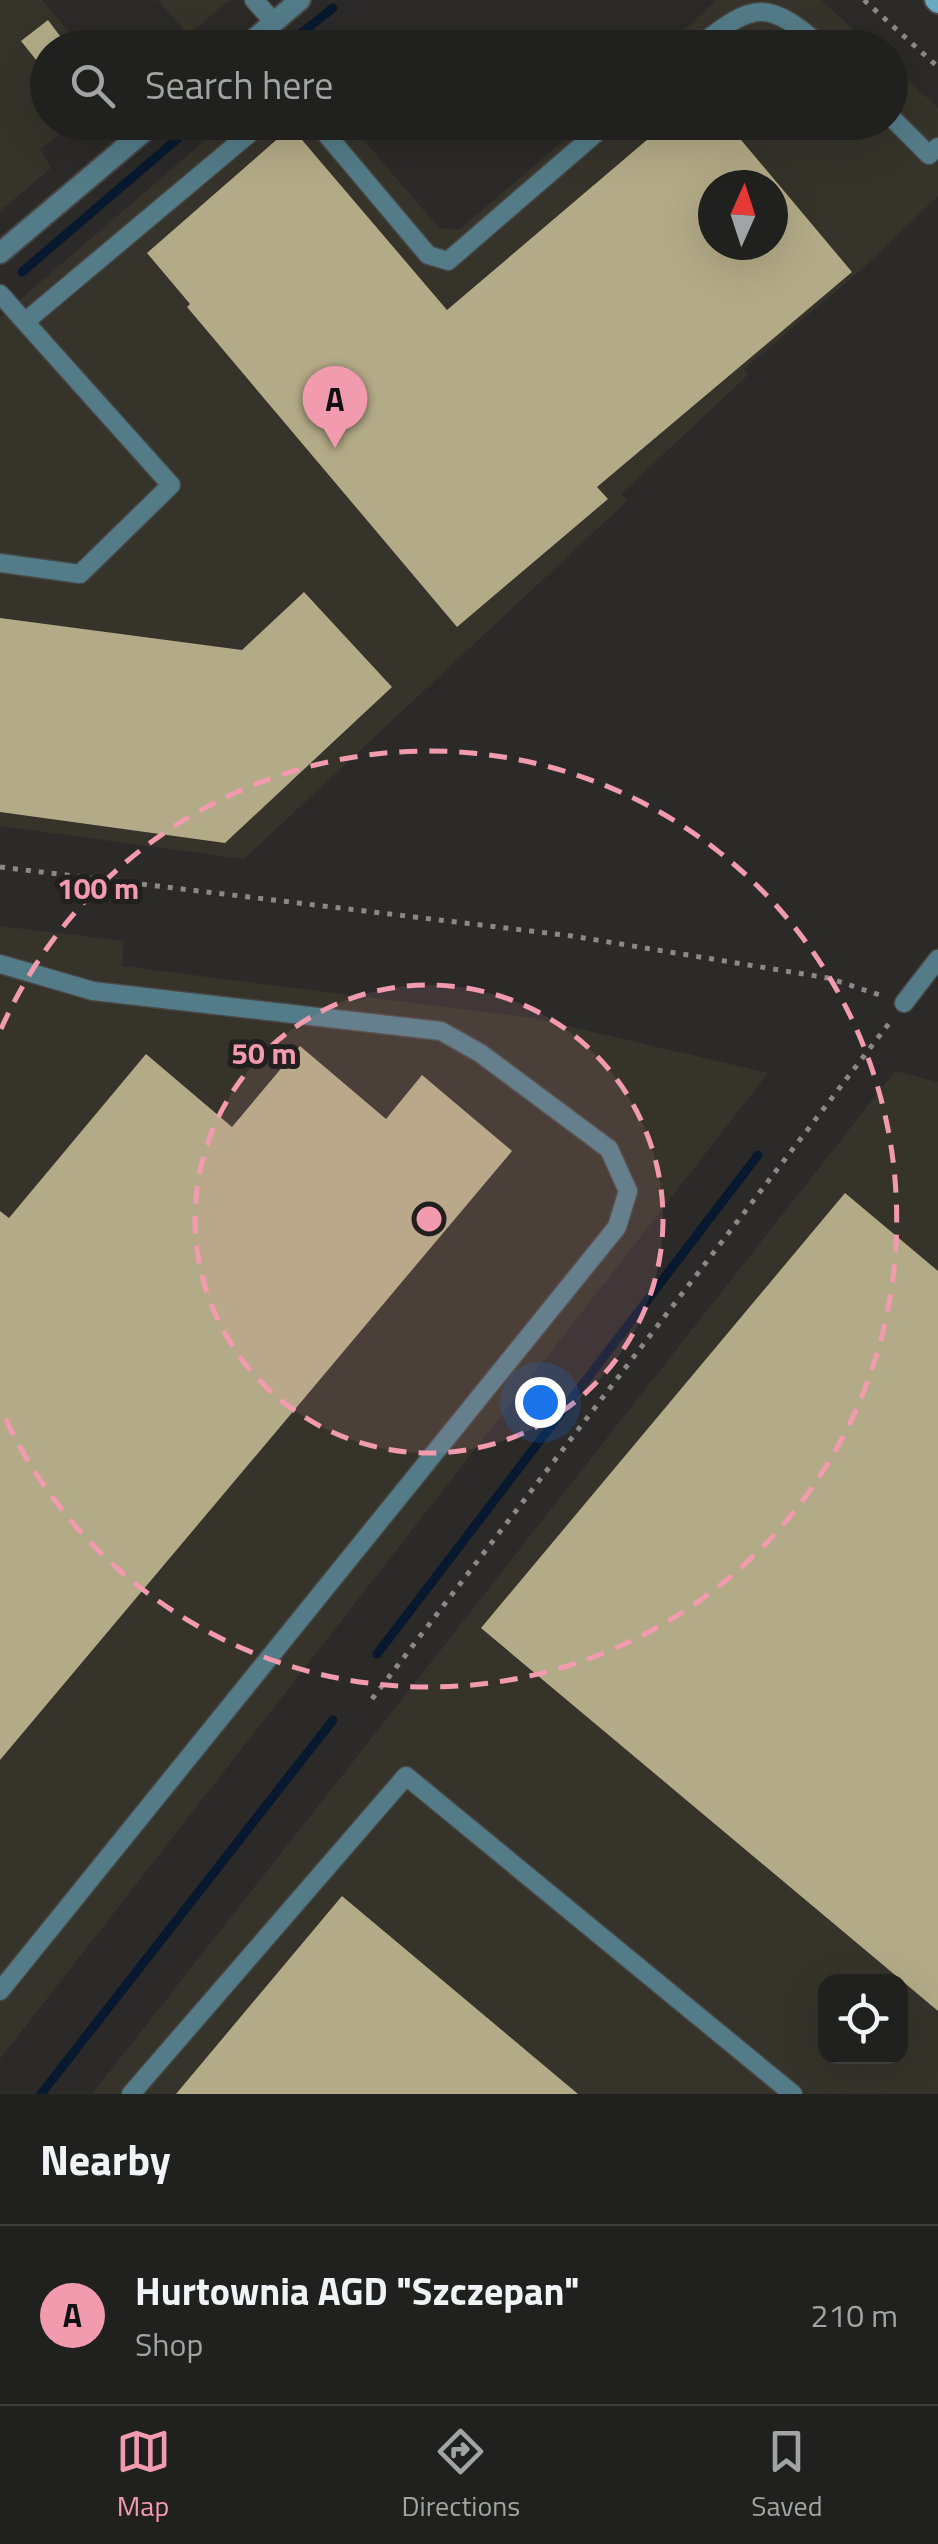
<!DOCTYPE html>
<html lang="en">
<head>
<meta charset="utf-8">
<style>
	:root { --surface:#20201e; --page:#282827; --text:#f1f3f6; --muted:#a2a3a4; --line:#3d3e3c; --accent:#f29aae }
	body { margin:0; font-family:"Titillium Web",sans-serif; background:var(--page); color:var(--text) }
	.controls { position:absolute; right:30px; bottom:30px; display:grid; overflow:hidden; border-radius:20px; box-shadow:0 10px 40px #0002 }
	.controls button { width:90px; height:90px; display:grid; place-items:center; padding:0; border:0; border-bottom:2px solid var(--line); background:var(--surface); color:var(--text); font:50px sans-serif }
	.compass { position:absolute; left:698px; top:170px; width:90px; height:90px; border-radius:50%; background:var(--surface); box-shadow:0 10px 40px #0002; rotate:3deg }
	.you { position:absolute; left:540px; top:1402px; width:35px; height:35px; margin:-25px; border:8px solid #fff; border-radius:50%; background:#1a73e8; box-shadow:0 0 0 15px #1a73e833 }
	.badge { display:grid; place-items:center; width:65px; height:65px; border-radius:50%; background:var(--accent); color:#111; font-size:32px; font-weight:700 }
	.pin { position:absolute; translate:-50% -82px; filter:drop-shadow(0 2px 5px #0008) }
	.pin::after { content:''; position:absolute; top:52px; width:35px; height:30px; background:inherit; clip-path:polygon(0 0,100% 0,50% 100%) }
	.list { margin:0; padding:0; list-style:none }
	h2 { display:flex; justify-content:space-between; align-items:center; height:130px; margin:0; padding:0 40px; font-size:42px }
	h2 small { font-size:32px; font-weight:400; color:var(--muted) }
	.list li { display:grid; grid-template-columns:65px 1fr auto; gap:30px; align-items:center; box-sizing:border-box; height:180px; padding:0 40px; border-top:2px solid var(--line) }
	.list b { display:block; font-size:38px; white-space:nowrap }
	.list p { margin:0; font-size:32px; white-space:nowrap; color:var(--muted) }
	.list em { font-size:32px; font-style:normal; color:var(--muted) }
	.icon { flex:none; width:55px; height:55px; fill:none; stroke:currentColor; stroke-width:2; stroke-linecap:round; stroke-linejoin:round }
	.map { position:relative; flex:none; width:938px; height:2094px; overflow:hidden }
	.search { position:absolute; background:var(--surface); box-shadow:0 10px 40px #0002; left:30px; right:30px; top:30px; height:110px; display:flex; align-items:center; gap:25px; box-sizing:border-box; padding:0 35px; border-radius:55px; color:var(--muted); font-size:38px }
	.sheet { height:310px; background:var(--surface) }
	nav { display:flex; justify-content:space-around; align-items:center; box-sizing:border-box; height:140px; border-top:2px solid var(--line); background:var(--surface); font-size:28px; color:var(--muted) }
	nav a { display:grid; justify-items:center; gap:5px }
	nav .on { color:var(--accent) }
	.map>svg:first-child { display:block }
</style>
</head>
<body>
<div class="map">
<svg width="938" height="2094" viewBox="0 0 938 2094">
	<rect width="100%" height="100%" fill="#2b2a28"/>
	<g fill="#35332a" fill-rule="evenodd">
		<path d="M0 0H42L82 47 48 48V122L75 123 40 149 51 168 0 211Z"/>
		<path d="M158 0H230L188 35Z"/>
		<path d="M716 0H821L873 47 665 48Z"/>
		<path d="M891 64 938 108V196L863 268 744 369 748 375 621 494 627 501 244 859 0 826V317L225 123H349L439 228 459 230 584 123 890 122ZM713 185H773V245H713Z"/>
		<path d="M0 926 124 941 122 966 534 1018 768 1073 0 2059Z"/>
		<path d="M895 1071 938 1082V2094H92ZM826 1982H900V2056H826Z"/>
	</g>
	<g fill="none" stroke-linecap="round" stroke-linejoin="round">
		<g stroke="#08192f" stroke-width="9">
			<path d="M295 38 333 8"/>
			<path d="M22 272 197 122"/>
			<path d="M377 1654 758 1155"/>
			<path d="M41 2094 333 1720"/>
		</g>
	</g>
	<g fill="#b3aa87" fill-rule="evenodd">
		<path d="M48 20 69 48H48V75L21 41Z"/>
		<path d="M668 122H726L852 272 597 487 608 499 457 627 187 307 190 304 147 253 291 127 447 310ZM713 185H773V245H713Z"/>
		<path d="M304 592 392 687 225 843 0 812V618L242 650Z"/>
		<path d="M300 1046 386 1119 422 1075 512 1151 0 1760V1211L9 1218 146 1054 232 1127Z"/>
		<path d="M845 1193 938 1271V2011L481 1628Z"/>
		<path d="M342 1896 578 2094H176Z"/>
	</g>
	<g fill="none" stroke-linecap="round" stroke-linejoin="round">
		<defs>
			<g id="service">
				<path d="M254 0 274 22"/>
				<path d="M696 48C756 0 767 0 824 48"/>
				<path d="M890 116 929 155 938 147"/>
				<path d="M316 122 428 255 448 261 609 122"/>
				<path d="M0 294 171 485 80 574 0 563"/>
				<path d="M26 321 263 122"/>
				<path d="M0 964 93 991 441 1031 480 1053 609 1149 628 1191 617 1227 0 1991"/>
				<path d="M904 1003 938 959"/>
				<path d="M131 2094 406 1776 793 2094"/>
			</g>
			<g id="minor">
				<path d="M244 48 300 0"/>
				<path d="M0 253 155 122"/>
			</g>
			<path id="secondary" d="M935 0 938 3"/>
		</defs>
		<use href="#service" stroke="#484745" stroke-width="21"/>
		<use href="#minor" stroke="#484745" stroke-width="24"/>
		<use href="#secondary" stroke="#484745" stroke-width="24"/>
		<g stroke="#8a8987" stroke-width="5" stroke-dasharray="5 8" stroke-linecap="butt">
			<path d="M864 0 938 67"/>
			<path d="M0 867 572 936 828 978 883 996"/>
			<path d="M372 1699 890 1022"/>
		</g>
		<use href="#service" stroke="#537c88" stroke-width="18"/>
		<use href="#minor" stroke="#537c88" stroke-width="20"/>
		<use href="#secondary" stroke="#68aabf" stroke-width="20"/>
	</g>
	<circle cx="429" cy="1219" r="234" fill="#f29aae" fill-opacity=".12"/>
	<g fill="none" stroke="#f29aae" stroke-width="5" stroke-dasharray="18 12">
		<circle cx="429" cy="1219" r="234"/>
		<path d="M1 1029A468 468 0 1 1 1 1409"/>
	</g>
	<circle cx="429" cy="1219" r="15" fill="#f29aae" stroke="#21201e" stroke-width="5"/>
	<g font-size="30" text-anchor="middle" font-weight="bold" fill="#f29aae" stroke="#21201e" stroke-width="10" stroke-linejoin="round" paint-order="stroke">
		<text x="98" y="899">100 m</text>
		<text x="264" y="1064">50 m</text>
	</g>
</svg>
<div class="controls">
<button><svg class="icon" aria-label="locate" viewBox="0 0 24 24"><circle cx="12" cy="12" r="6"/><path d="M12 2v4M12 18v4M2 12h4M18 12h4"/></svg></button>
</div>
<svg class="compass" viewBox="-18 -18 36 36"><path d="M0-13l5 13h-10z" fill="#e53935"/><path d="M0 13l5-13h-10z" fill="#a2a3a4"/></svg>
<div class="you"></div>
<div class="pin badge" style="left:335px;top:448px">A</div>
<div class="search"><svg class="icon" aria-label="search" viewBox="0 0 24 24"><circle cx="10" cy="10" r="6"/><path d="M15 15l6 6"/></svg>Search here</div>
</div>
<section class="sheet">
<h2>Nearby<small></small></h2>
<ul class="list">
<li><span class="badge">A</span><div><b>Hurtownia AGD &quot;Szczepan&quot;</b><p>Shop</p></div><em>210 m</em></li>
</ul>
</section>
<nav>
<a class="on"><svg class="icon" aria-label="map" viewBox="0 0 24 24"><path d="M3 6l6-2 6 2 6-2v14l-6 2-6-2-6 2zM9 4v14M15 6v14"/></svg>Map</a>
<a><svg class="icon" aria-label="directions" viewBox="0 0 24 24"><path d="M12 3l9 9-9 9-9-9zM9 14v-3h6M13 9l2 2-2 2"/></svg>Directions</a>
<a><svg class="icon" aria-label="saved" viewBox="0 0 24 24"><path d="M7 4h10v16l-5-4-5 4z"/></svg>Saved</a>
</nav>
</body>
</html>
